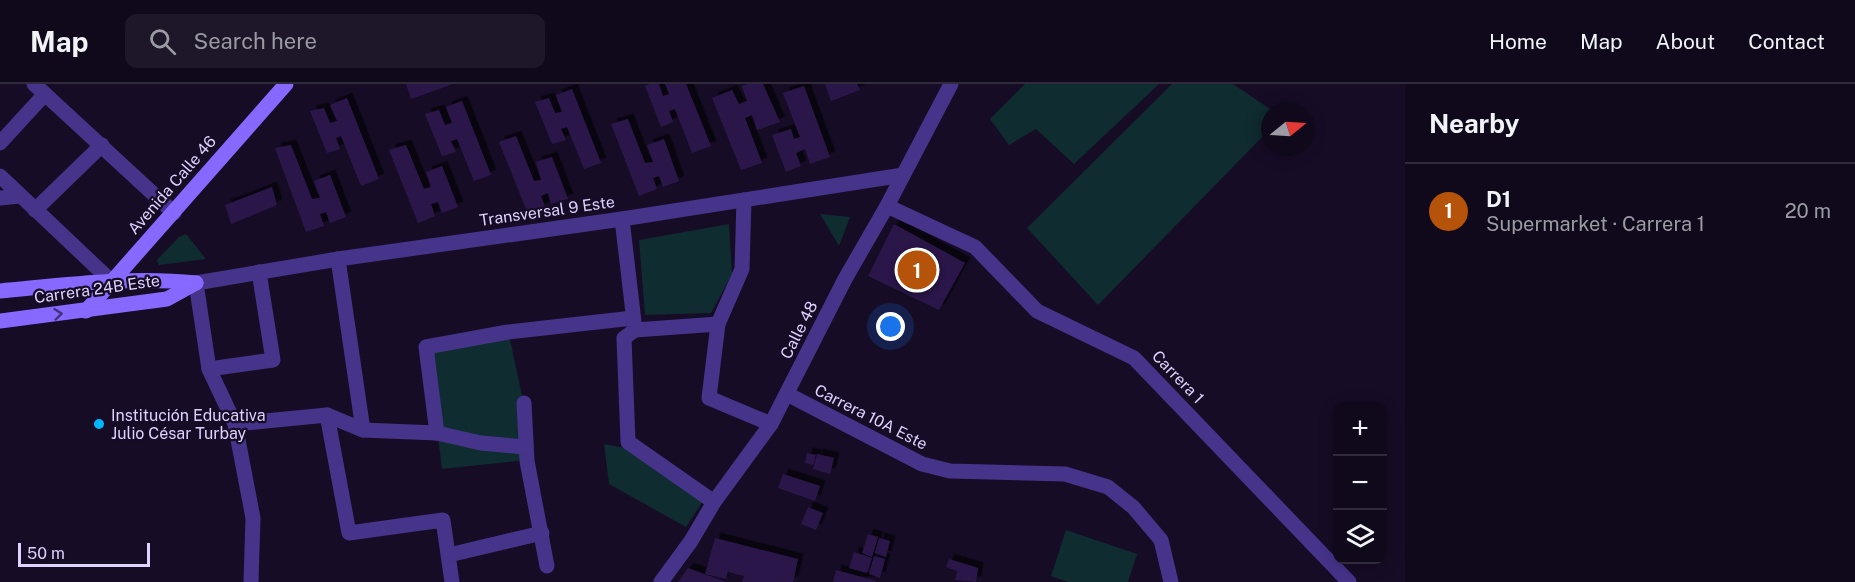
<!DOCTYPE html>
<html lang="en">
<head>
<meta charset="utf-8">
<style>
	:root { --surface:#10091c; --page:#1e1729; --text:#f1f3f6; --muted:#9c9aa3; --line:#302a3b; --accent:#b45309 }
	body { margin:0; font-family:"Public Sans",sans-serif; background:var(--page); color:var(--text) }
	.controls { position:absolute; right:18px; bottom:18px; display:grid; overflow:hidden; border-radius:12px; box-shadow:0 3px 15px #0003 }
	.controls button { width:54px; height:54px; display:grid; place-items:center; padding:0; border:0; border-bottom:2px solid var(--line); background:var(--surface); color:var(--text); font:30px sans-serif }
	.compass { position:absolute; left:1261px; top:18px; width:54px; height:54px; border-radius:50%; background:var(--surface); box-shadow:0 3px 15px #0003; rotate:72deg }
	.scale { position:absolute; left:18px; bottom:15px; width:132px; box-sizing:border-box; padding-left:6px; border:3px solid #dfd2ff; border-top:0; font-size:16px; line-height:21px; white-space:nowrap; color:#dfd2ff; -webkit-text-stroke:4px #160c26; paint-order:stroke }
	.you { position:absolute; left:891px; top:243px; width:21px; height:21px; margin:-15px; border:4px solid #fff; border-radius:50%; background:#1a73e8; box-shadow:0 0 0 9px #1a73e833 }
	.badge { display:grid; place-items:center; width:39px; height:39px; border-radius:50%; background:var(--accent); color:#fff; font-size:20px; font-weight:700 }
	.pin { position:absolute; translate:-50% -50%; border:3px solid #fff; box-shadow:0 2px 6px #0006 }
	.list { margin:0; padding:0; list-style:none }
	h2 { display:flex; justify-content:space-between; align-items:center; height:78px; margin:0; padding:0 24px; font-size:26px }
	h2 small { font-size:20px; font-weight:400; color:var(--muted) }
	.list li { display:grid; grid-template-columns:39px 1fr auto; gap:18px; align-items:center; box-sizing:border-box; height:96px; padding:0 24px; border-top:2px solid var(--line) }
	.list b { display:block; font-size:22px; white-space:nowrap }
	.list p { margin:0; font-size:20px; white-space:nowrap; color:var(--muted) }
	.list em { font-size:20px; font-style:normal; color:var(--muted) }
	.icon { flex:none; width:33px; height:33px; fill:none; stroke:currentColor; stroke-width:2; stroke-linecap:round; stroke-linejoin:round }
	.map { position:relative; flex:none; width:1405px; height:498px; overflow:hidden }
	header { display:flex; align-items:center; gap:36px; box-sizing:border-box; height:84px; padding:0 30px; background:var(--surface); border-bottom:2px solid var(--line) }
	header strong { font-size:28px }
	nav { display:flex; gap:33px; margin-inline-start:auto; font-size:21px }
	.search { width:420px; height:54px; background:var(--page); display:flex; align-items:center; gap:15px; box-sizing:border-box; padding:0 21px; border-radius:12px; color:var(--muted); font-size:22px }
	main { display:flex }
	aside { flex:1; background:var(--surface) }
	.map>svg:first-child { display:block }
</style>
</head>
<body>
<header>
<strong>Map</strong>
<div class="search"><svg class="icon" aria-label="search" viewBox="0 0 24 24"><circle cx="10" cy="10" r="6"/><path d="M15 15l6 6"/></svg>Search here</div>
<nav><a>Home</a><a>Map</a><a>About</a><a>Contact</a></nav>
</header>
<main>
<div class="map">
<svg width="1405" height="498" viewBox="0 0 1405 498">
	<defs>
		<filter id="shadow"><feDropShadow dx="5.5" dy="-5.5" stdDeviation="0" flood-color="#0009"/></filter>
	</defs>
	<rect width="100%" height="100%" fill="#160c26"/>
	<g fill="#0f2c31">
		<path d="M1025 0H1159L1074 80 1036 45 1009 61 990 35Z"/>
		<path d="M1172 0H1233L1273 27H1270V45L1098 221 1027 144Z"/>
		<path d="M820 130 850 133 839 162Z"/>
		<path d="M729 140 732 190 711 229 645 231 639 156Z"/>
		<path d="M186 150 206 175 159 181 157 176 179 153Z"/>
		<path d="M509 251 523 316 526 376 442 385 427 264Z"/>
		<path d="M604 360 625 364 703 417 686 443 609 400Z"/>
		<path d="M1066 446 1137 470 1128 498H1068L1051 492Z"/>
	</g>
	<g fill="#2a1749" filter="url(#shadow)">
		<path d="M406 0H453L411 15Z"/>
		<path d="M650 0H659L663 12 669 10 665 0H686L711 62 692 69 675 25 669 27 673 38 661 43 645 2Z"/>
		<path d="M748 0H763L780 38 757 46 752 31 745 34 762 79 741 86 712 14 732 6 739 20 747 17 742 2Z"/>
		<path d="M825 0H857L860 6 831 17Z"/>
		<path d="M804 2 830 73 810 80 805 65 796 69 801 82 786 88 772 51 791 45 794 55 800 53 783 9Z"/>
		<path d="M572 5 601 79 584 85 567 43 561 45 566 56 552 60 535 18 549 14 555 29 562 28 556 11Z"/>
		<path d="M347 14 379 95 361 102 341 52 336 54 340 65 327 69 310 27 324 24 330 39 337 37 330 21Z"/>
		<path d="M462 17 491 91 474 97 457 55 451 57 456 68 442 72 425 30 439 26 445 41 452 39 446 23Z"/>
		<path d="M628 35 645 79 653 78 647 61 664 55 679 97 663 103 659 92 653 94 657 105 639 112 611 40Z"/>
		<path d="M516 52 534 97 541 96 536 78 552 73 568 115 551 120 548 109 541 112 545 123 528 130 499 58Z"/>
		<path d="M291 61 312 115 320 114 314 97 330 91 346 133 330 139 326 128 320 130 324 142 306 148 275 64Z"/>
		<path d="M406 61 424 105 431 103 426 88 442 82 458 123 442 129 438 118 431 120 435 132 418 139 389 66Z"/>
		<path d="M272 103 277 121 231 140 225 121Z"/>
		<path d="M894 140 965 179 939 226 868 192Z"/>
		<path d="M807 369 816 371 813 381 805 379Z"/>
		<path d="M817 370 834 374 830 390 813 385Z"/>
		<path d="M783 390 820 402 815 417 778 404Z"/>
		<path d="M808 423 823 429 816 446 801 440Z"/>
		<path d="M868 450 878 453 872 473 862 469Z"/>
		<path d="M715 454 798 475 793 498H742L744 492 728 488 729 482 726 495 705 490Z"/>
		<path d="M879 454 890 457 886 473 875 469Z"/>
		<path d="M854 468 872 474 867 489 849 484Z"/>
		<path d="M874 472 885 475 880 494 869 490Z"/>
		<path d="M949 475 978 484 976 498 955 496 957 487 946 483Z"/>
		<path d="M688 484 726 498H678Z"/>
		<path d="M836 486 876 497 875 498H833Z"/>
	</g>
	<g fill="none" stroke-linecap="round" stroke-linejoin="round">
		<g stroke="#46338a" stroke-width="15">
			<path d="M34 0 174 129"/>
			<path d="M0 59 45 10"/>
			<path d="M0 92 111 197"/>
			<path d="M0 114 20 112"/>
			<path d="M744 116 742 185 718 240 709 314 771 340"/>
			<path d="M887 122 975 163 1037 227 1134 274 1349 498"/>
			<path d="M35 126 102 61"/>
			<path d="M622 135 635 246 624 254 628 358 714 418"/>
			<path d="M338 175 363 346"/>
			<path d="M635 246 718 240"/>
			<path d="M209 285 273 276 259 188"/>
			<path d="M787 310 922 380 950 387 1065 390 1108 403 1133 423 1161 456 1171 498"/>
			<path d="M524 319 527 377 547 482"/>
			<path d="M327 331 349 449 443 436 452 498"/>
			<path d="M235 340 327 331 363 346 437 349 481 359 525 363"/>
			<path d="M437 349 426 263 508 248 633 234"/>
			<path d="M449 471 542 449"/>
			<path d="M251 498 253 434 235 340 209 285 196 199 338 175 622 135 903 91"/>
			<path d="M661 498 691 457 714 418 771 340 845 195 887 122 951 0"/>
		</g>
		<g stroke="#8869ff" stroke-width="15">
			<path d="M0 207C65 201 131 192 196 199"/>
			<path d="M86 227 286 0"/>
			<path d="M0 237 167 215 196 199"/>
		</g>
	</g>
	<defs><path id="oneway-chevron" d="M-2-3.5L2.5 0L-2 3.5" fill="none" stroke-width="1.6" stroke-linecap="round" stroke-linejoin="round" transform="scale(1.5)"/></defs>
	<use stroke="#44317d" href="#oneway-chevron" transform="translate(58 230) rotate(-6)"/>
	<circle fill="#00b6fd" stroke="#160c26" stroke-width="2" cx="99" cy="340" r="6"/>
	<g text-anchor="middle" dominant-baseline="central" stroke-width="4.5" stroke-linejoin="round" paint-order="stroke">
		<g font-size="16" fill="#dfd2ff" stroke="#160c26">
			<text transform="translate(172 101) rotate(-49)">Avenida Calle 46</text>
			<text transform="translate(547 127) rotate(-8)">Transversal 9 Este</text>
			<text transform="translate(97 205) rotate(-8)">Carrera 24B Este</text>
			<text transform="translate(799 246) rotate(-63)">Calle 48</text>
			<text transform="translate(1178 293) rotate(46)">Carrera 1</text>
			<text transform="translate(871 333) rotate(27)">Carrera 10A Este</text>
		</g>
		<g font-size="16" fill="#dfd2ff" stroke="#160c26" text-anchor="start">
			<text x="111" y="331">Institución Educativa<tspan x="111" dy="18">Julio César Turbay</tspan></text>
		</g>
	</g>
</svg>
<div class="controls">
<button>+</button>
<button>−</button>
<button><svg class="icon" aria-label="layers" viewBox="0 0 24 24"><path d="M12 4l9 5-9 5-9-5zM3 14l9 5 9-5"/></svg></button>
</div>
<svg class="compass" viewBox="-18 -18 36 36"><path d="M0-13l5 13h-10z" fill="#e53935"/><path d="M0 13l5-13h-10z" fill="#9c9aa3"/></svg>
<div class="scale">50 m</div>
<div class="you"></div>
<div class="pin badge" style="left:917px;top:186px">1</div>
</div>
<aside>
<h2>Nearby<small></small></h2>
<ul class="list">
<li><span class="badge">1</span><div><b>D1</b><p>Supermarket · Carrera 1</p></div><em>20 m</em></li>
</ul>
</aside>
</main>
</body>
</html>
